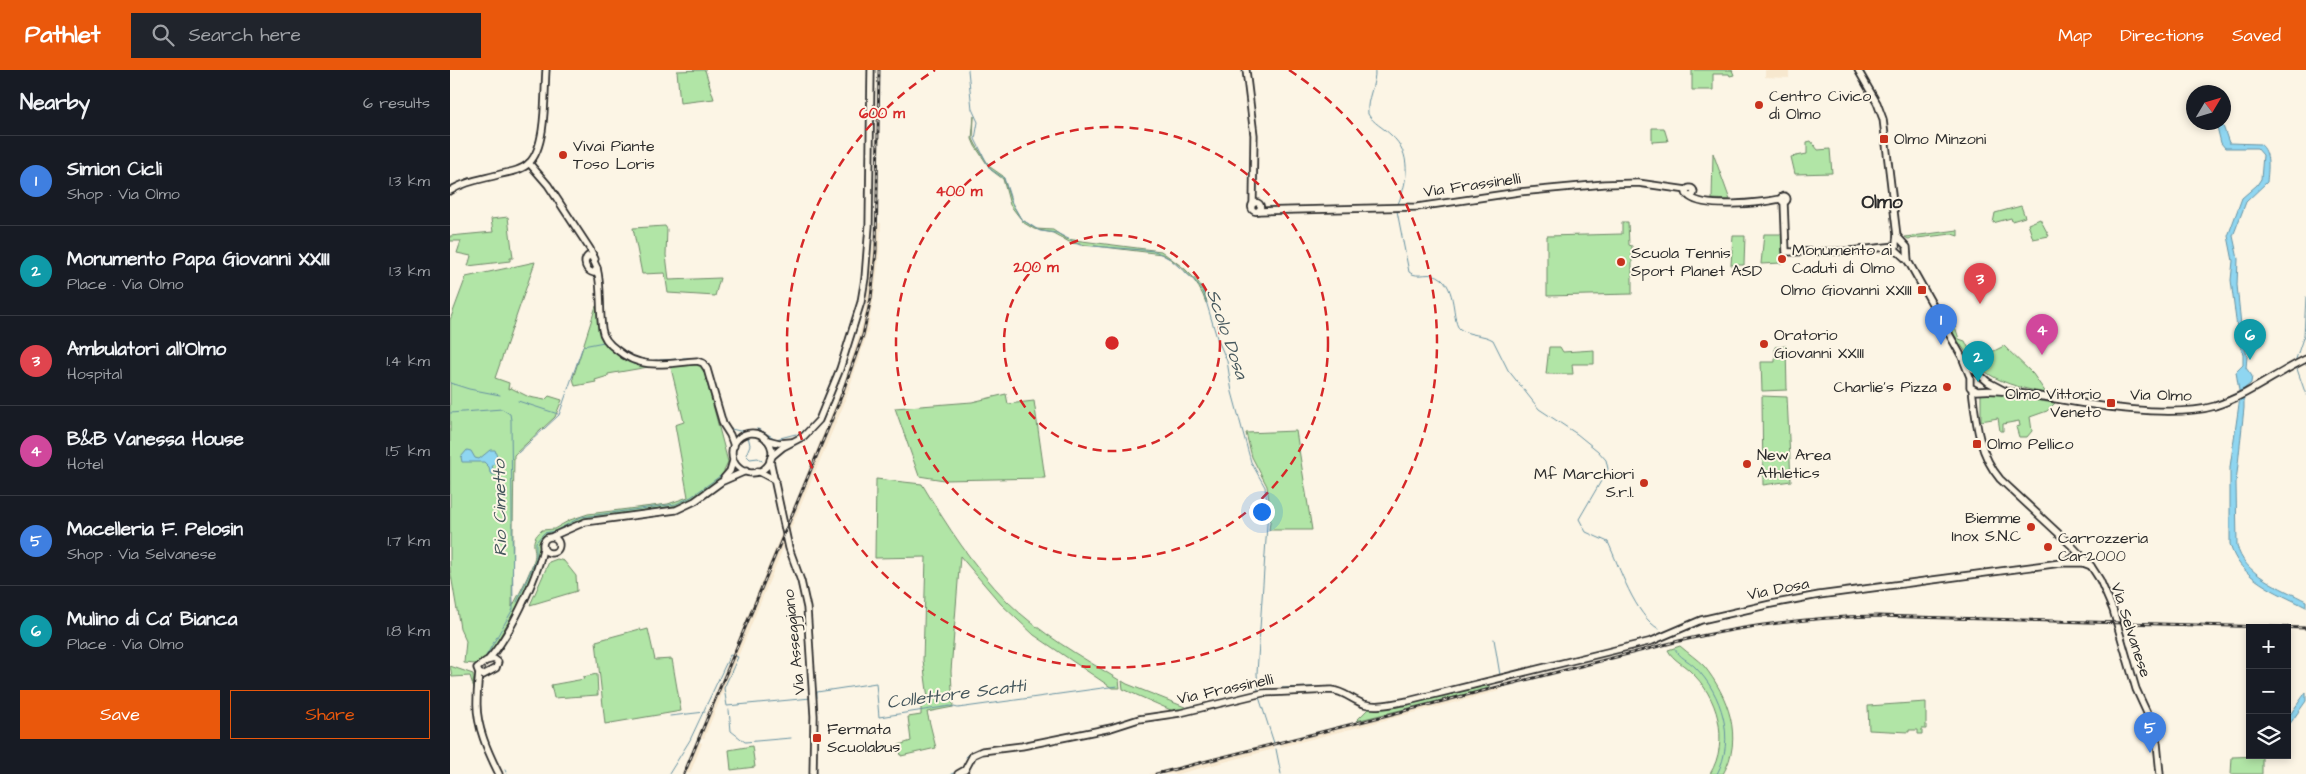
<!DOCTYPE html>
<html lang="en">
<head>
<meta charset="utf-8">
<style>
	:root { --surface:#171b24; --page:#20242c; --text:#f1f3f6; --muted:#9ea1a6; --line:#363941; --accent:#ea580c }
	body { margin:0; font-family:"Architects Daughter",sans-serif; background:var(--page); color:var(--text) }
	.controls { position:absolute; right:15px; bottom:15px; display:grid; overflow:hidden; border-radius:0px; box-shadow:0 2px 8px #0003 }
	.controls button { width:45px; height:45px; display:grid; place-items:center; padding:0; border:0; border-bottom:1px solid var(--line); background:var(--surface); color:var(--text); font:25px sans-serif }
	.compass { position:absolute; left:1736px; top:15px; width:45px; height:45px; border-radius:50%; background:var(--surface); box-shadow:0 2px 8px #0003; rotate:52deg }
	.you { position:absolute; left:811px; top:441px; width:18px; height:18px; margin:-12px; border:4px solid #fff; border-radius:50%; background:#1a73e8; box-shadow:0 0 0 8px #1a73e833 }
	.badge { display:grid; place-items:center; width:32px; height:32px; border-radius:50%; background:var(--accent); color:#fff; font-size:16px; font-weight:700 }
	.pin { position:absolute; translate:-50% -41px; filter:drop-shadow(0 1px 2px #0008) }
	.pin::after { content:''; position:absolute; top:26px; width:18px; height:15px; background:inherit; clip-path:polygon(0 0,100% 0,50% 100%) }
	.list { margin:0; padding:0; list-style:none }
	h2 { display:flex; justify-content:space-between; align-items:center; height:65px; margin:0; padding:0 20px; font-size:21px }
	h2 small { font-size:16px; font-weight:400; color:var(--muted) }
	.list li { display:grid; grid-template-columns:32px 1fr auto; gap:15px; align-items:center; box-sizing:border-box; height:90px; padding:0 20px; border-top:1px solid var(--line) }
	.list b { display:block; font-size:19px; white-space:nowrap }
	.list p { margin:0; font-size:16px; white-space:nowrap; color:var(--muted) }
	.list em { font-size:16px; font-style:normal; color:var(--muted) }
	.actions { display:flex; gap:10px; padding:15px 20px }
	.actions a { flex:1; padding:11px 0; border:1px solid var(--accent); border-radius:0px; text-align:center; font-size:18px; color:var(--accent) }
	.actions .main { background:var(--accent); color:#fff }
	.icon { flex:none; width:28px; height:28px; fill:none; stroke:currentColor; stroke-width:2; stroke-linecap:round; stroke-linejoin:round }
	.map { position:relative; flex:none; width:1856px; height:704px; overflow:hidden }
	header { display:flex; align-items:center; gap:30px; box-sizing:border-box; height:70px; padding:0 25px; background:var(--accent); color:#fff }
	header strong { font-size:24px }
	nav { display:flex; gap:28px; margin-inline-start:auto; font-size:18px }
	.search { width:350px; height:45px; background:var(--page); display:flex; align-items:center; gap:12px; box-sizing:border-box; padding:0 18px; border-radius:0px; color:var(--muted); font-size:19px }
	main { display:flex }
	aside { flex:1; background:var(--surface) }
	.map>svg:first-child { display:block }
</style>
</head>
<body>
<header>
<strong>Pathlet</strong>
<div class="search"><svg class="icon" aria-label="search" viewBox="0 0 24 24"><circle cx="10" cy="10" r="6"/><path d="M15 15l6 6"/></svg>Search here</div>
<nav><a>Map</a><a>Directions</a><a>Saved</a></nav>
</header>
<main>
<aside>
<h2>Nearby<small>6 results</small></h2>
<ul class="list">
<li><span class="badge" style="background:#3f7fe0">1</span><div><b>Simion Cicli</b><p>Shop · Via Olmo</p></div><em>1.3 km</em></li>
<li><span class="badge" style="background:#0f9aa8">2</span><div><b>Monumento Papa Giovanni XXIII</b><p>Place · Via Olmo</p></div><em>1.3 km</em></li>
<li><span class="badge" style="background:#e0444e">3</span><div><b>Ambulatori all'Olmo</b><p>Hospital</p></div><em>1.4 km</em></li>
<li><span class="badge" style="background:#d1479c">4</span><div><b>B&amp;B Vanessa House</b><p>Hotel</p></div><em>1.5 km</em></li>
<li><span class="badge" style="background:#3f7fe0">5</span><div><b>Macelleria F. Pelosin</b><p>Shop · Via Selvanese</p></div><em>1.7 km</em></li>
<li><span class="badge" style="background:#0f9aa8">6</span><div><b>Mulino di Ca’ Bianca</b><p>Place · Via Olmo</p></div><em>1.8 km</em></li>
</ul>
<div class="actions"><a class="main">Save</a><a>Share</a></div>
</aside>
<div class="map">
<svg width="1856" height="704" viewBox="0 0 1856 704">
	<rect width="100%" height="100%" fill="#fcf5e5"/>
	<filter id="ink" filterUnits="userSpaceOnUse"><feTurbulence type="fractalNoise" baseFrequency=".02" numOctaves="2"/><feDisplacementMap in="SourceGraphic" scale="10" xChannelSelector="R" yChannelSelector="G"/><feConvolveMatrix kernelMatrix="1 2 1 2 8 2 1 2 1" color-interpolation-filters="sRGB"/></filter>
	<g filter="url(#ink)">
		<g fill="#f7e8cf">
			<path d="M1315 0H1339V8L1315 7Z"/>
			<path d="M426 153H431L429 189 424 226 417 264 394 334 338 465 336 455 394 313 414 248Z"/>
			<path d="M333 460 336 471 254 668 248 667Z"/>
			<path d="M1053 615 1049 621 830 677 829 672Z"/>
			<path d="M247 671 252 673 240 703 232 704Z"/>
			<path d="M822 673 824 679 728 704H699Z"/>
		</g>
		<g fill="#b1e5a6" stroke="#6e8868">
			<path d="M255 0 264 29 230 33 227 1Z"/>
			<path d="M1242 0H1282L1284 5 1280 6 1279 4H1263V20H1242Z"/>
			<path d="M524 46 523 69 526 75 540 97 553 106 561 132 571 149 586 159 603 160 616 169 711 181 735 199 748 212 755 222 757 233H756C749 211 732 195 712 184L621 173 603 163 584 159 574 153 560 135 553 109 541 100 525 76 522 69Z"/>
			<path d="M1202 58H1214L1218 71 1202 72Z"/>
			<path d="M1361 71 1368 80 1380 79 1382 103 1345 104 1341 87 1357 84V72Z"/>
			<path d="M1263 83 1280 130 1262 129Z"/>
			<path d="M1571 136 1575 147 1562 151 1561 148 1543 153 1545 143Z"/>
			<path d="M58 147 63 188H60V191L18 196 21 186 7 183 11 171H0V166L43 162 41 149Z"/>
			<path d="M1590 149 1599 166 1583 169 1578 154Z"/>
			<path d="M1172 152H1178L1179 175 1182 176V224L1097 226V166L1172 164Z"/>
			<path d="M215 156 217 159 216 185 219 210 270 208 265 226 218 223 215 203 192 204 183 158Z"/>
			<path d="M1508 160V166L1502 164 1458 169 1455 167Z"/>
			<path d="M1314 164H1332V193L1311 194Z"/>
			<path d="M1283 166H1295L1294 195H1281Z"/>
			<path d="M85 192 45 308 59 313 58 319 61 318 79 327 95 330 99 326 112 330 105 347 64 385 62 537C70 523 79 505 84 490 88 477 77 473 92 460L104 459 120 450 138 444 218 434 238 427 225 355 234 352 220 294 248 293 253 297 278 392 274 400 275 404C262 417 246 428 230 435L138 449 123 453 107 463 93 466 89 474 90 485 76 521 39 586 25 594 14 593 16 571 10 558 0 499V250L16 207Z"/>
			<path d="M146 236 149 237C149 257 162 280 181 290 187 293 197 294 204 296L158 304V306L145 310 146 312 125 316 123 308Z"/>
			<path d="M1502 247 1509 269 1515 271 1520 281 1533 277 1538 284 1554 276 1583 304 1596 323C1538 312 1523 300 1495 248Z"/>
			<path d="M1336 276 1337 320 1312 321 1311 292H1325V277Z"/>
			<path d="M1099 277H1110L1113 282 1144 280V294H1122L1123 304H1096Z"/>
			<path d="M1531 323H1553L1554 326 1605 333 1597 341 1580 347 1582 361 1577 367H1569L1566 357 1570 356 1569 351 1553 354V361H1550L1548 348 1531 351Z"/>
			<path d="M556 324 558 334 584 331 595 408 494 410 469 406 445 338 522 332Z"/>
			<path d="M1312 326 1337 327 1341 411 1313 415Z"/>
			<path d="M846 361 862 460H819L821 445 817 416 802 387 796 363Z"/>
			<path d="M426 409 472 414C497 456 523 496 557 531 589 563 630 586 669 610L670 618H662L584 565 551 534 510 486 501 601 503 637 477 642 486 678 451 686 449 675 461 671 458 647 471 645V631L478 629 473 590 476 487 425 488Z"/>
			<path d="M107 489 114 491 126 506 127 521 80 535 99 492Z"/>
			<path d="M190 559 191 561 198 559 205 590 222 589 231 641 155 654 146 571Z"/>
			<path d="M1230 576C1238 583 1247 589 1254 596 1278 626 1294 668 1273 704H1260C1280 671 1268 626 1240 601 1232 593 1223 590 1218 580Z"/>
			<path d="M0 596 23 604 24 618 20 606 2 607Z"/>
			<path d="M147 604 148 625 104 628 101 615 134 609 133 607Z"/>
			<path d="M672 611 677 614 740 639 723 641 673 619Z"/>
			<path d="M1038 614 1040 618 906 651 919 638 1002 624Z"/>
			<path d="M1476 632V659H1472V664H1468V660H1459V662L1419 660 1418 636Z"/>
			<path d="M302 676 305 697 281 700 279 680Z"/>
			<path d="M1812 686V704H1781L1782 687Z"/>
		</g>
		<g fill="#8fd6f1" stroke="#6792a2">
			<path d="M1766 53H1772L1779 73 1810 74C1821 82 1818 100 1817 112L1796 132 1783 166 1788 189 1787 215 1792 265 1797 286 1796 298 1802 306 1801 313 1794 319V338L1786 413 1787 475C1793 505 1832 518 1856 531V537C1827 522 1789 509 1780 474V397L1790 327 1786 302 1793 295V284L1789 273 1784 235 1781 210 1783 191 1778 166 1792 128 1807 115 1811 109 1813 85 1807 78H1775L1771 73Z"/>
			<path d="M17 380 21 381 25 388 29 389 40 380H45L48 389 42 397 47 404 44 405 40 403 39 397 34 392H12L11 387Z"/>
			<path d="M1856 622V631L1837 658V649Z"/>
		</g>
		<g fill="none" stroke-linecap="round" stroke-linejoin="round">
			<g stroke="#6792a2" stroke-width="1">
				<path d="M518 0 522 39 528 52 525 69 540 99 554 108 562 133 571 149 590 161 607 163 630 175 705 181 720 189 745 211 753 221 767 268 777 291 782 322 801 392 815 417 818 440 807 603 808 621"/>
				<path d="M925 0C926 15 916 29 918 44 923 53 934 58 941 65 962 83 958 111 948 134"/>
				<path d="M947 141 959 202C968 210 981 199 992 209 1007 222 1002 254 1010 259 1020 266 1033 264 1043 270L1058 300 1089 339 1127 364 1148 381 1156 390 1158 399 1129 449 1136 462 1158 472C1169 496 1185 546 1209 559"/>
				<path d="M233 288H251"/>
				<path d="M177 290 183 294 194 296"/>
				<path d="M210 290 229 289"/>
				<path d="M200 291 207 290"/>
				<path d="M257 291 270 335"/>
				<path d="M1845 292 1854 265 1856 227"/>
				<path d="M1846 296 1856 325"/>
				<path d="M0 313 19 319 50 325"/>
				<path d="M68 331 108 344"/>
				<path d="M271 337 275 352"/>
				<path d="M0 343 52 339 60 344 61 350 63 539 36 586"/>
				<path d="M281 359 290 361 308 359 326 369 346 364"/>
				<path d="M298 366 300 375 296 385 300 389 308 388 312 391"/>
				<path d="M68 383 109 345 133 276 154 272"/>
				<path d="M67 532 86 489V472L94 463 105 461 131 447 226 434 241 427 273 404"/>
				<path d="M1044 569 1050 605"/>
				<path d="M1225 579C1230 588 1238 590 1245 597 1272 624 1286 669 1267 704"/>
				<path d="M870 617H875"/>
				<path d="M832 618 864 617"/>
				<path d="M817 620 825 619"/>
				<path d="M809 627 824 673"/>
				<path d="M365 628H367V622L426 613 429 647 500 636 508 638 667 616"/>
				<path d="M735 638 786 627"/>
				<path d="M279 640 281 661 295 672 341 668"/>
				<path d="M220 646 255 642"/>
				<path d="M665 660 688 652"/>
				<path d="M597 668 644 658"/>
				<path d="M826 679 831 704"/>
				<path d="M516 687 523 681 529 680"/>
				<path d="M55 700 57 704"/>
				<path d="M219 704 240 670 280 585 288 587 274 618 277 636 361 628"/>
				<path d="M501 704 504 703"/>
			</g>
			<defs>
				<g id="secondary">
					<path d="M796 0 804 65 803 134"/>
					<path d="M1408 0 1427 33 1433 49 1447 166 1445 179 1458 191"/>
					<path d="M79 93 98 115 140 179 145 189"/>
					<circle cx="1240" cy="122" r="4"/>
					<path d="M0 121C15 111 34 109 51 104 61 102 72 100 79 93 97 76 94 24 96 0"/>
					<circle cx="1334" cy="129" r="3"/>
					<path d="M1240 127C1256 139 1310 133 1330 129"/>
					<path d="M1334 132 1336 182 1399 181 1446 176"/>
					<circle cx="806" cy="137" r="4.5"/>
					<path d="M809 141 967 137 1069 122 1154 114 1188 113 1237 120"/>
					<path d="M1447 166 1457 177 1458 191 1512 287 1520 307V317L1527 321C1550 319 1572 324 1595 327 1640 335 1721 349 1765 336 1799 325 1825 304 1856 289"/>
					<path d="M138 186 142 187 147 198 144 203C136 201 132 192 138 186Z"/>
					<path d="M147 198C152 218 149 238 152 259 153 268 160 275 167 280 192 301 217 293 247 291L253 293 257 299 273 354 280 365 284 376"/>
					<path d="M1515 292 1538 312 1553 320"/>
					<path d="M1522 319C1526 351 1528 383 1550 409L1622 476 1641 496 1650 510 1663 540 1686 619 1703 656 1707 673 1710 704"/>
					<circle cx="302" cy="383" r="20"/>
					<path d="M317 370 329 373 341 372"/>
					<path d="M321 387 333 377 354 366 369 350 390 299 411 232 415 208 419 156 421 0"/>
					<path d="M320 390 339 478 351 511 357 538 364 646 363 704"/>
					<path d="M308 401 325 410"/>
					<path d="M274 408 280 401 283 391"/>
					<path d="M103 466 135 452 226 440 245 431 271 412 296 401"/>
					<circle cx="101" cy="475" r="8"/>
					<path d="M1612 493 1630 484"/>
					<path d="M44 589 48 592 46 598 33 605 29 603 27 598 36 591Z"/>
					<path d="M38 590C59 567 86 510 93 479"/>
					<path d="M29 603C28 613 27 622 27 631 26 656 38 682 49 704"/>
					<path d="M508 704 515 700 523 685 532 681 572 676 661 658 689 649 730 643 813 623 881 620C894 621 902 630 914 634 927 638 944 633 958 631L1202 571 1251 550 1321 534 1369 525 1611 493H1633L1641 496"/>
				</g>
			</defs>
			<use href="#secondary" stroke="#2b2b2b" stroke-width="9"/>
			<use href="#secondary" stroke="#fcf5e5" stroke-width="5.5"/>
			<defs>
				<g id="rail">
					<path d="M234 704 389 332 413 265 421 228 426 181 429 0"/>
					<path d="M706 704 1229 571C1293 556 1361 547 1427 546L1856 558"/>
				</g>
			</defs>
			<use href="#rail" stroke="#2b2b2b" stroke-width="3"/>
			<use href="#rail" stroke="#fcf5e5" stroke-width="1" stroke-dasharray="4" stroke-linecap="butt"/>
		</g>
	</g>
	<g fill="none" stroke="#d62828" stroke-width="2.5" stroke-dasharray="9 6">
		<circle cx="662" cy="273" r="108"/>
		<circle cx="662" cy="273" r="216"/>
		<path d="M839 0A325 325 0 1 1 485 0"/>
	</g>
	<g fill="#c8321e" stroke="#fcf5e5" stroke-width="2">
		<circle cx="1309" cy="35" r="5"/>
		<rect x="1429" y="64" width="10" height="10" rx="2.5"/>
		<circle cx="113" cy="85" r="5"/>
		<circle cx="1332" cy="189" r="5"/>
		<circle cx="1171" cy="192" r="5"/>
		<rect x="1467" y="215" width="10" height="10" rx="2.5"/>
		<circle cx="1314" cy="274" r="5"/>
		<circle cx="1497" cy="317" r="5"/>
		<rect x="1656" y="328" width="10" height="10" rx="2.5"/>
		<rect x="1522" y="369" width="10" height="10" rx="2.5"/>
		<circle cx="1297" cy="394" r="5"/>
		<circle cx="1194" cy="413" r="5"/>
		<circle cx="1581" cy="457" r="5"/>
		<circle cx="1598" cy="477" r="5"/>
		<rect x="362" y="663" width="10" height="10" rx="2.5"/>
	</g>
	<g text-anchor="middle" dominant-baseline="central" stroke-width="4" stroke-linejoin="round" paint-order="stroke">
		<g font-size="16" fill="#2b2b2b" stroke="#fcf5e5" text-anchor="start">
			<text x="1319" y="26">Centro Civico<tspan x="1319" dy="18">di Olmo</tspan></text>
			<text x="1444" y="69">Olmo Minzoni</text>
			<text x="123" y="76">Vivai Piante<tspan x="123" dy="18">Toso Loris</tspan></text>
			<text x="1342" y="180">Monumento ai<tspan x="1342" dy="18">Caduti di Olmo</tspan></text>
			<text x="1181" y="183">Scuola Tennis<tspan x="1181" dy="18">Sport Planet ASD</tspan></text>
			<text x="1462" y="220" text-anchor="end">Olmo Giovanni XXIII</text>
			<text x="1324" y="265">Oratorio<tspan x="1324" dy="18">Giovanni XXIII</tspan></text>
			<text x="1487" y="317" text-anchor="end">Charlie's Pizza</text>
			<text x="1651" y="324" text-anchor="end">Olmo Vittorio<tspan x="1651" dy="18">Veneto</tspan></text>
			<text x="1537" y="374">Olmo Pellico</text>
			<text x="1307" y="385">New Area<tspan x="1307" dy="18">Athletics</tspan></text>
			<text x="1184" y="404" text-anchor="end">Mf Marchiori<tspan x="1184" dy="18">S.r.l.</tspan></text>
			<text x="1571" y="448" text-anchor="end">Biemme<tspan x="1571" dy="18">Inox S.N.C</tspan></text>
			<text x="1608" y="468">Carrozzeria<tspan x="1608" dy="18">Car2000</tspan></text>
			<text x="377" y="659">Fermata<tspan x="377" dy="18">Scuolabus</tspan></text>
		</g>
		<g font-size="16" fill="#2b2b2b" stroke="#fcf5e5">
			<text transform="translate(1022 115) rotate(-8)">Via Frassinelli</text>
			<text transform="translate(1711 325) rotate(1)">Via Olmo</text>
			<text transform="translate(1328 519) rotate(-11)">Via Dosa</text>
			<text transform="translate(1681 560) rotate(72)">Via Selvanese</text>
			<text transform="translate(344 572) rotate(-96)">Via Asseggiano</text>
			<text transform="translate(775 619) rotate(-12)">Via Frassinelli</text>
		</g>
		<g font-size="18" font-style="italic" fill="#44565c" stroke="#fcf5e5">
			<text transform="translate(777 264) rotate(71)">Scolo Dosa</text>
			<text transform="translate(50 438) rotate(-91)">Rio Cimetto</text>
			<text transform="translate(506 624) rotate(-7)">Collettore Scatti</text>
		</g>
		<g font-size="19" font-weight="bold" fill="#2b2b2b" stroke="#fcf5e5">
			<text x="1432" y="132">Olmo</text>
		</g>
	</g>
	<circle cx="662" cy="273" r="8" fill="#d62828" stroke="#fcf5e5" stroke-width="2.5"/>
	<g font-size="15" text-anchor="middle" font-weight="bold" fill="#d62828" stroke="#fcf5e5" stroke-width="4" stroke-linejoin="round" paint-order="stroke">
		<text x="432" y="48">600 m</text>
		<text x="509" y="126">400 m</text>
		<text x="586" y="202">200 m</text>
	</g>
</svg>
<div class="controls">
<button>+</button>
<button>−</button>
<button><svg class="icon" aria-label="layers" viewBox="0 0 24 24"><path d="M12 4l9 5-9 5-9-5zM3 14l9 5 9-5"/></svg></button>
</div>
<svg class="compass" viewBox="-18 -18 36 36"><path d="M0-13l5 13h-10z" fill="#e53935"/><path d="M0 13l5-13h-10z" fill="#9ea1a6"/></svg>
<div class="you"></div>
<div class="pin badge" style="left:1491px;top:275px;background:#3f7fe0">1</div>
<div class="pin badge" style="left:1528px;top:312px;background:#0f9aa8">2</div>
<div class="pin badge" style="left:1530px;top:234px;background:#e0444e">3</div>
<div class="pin badge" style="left:1592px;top:285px;background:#d1479c">4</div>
<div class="pin badge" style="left:1700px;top:683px;background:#3f7fe0">5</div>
<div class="pin badge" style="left:1800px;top:290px;background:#0f9aa8">6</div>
</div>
</main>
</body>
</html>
